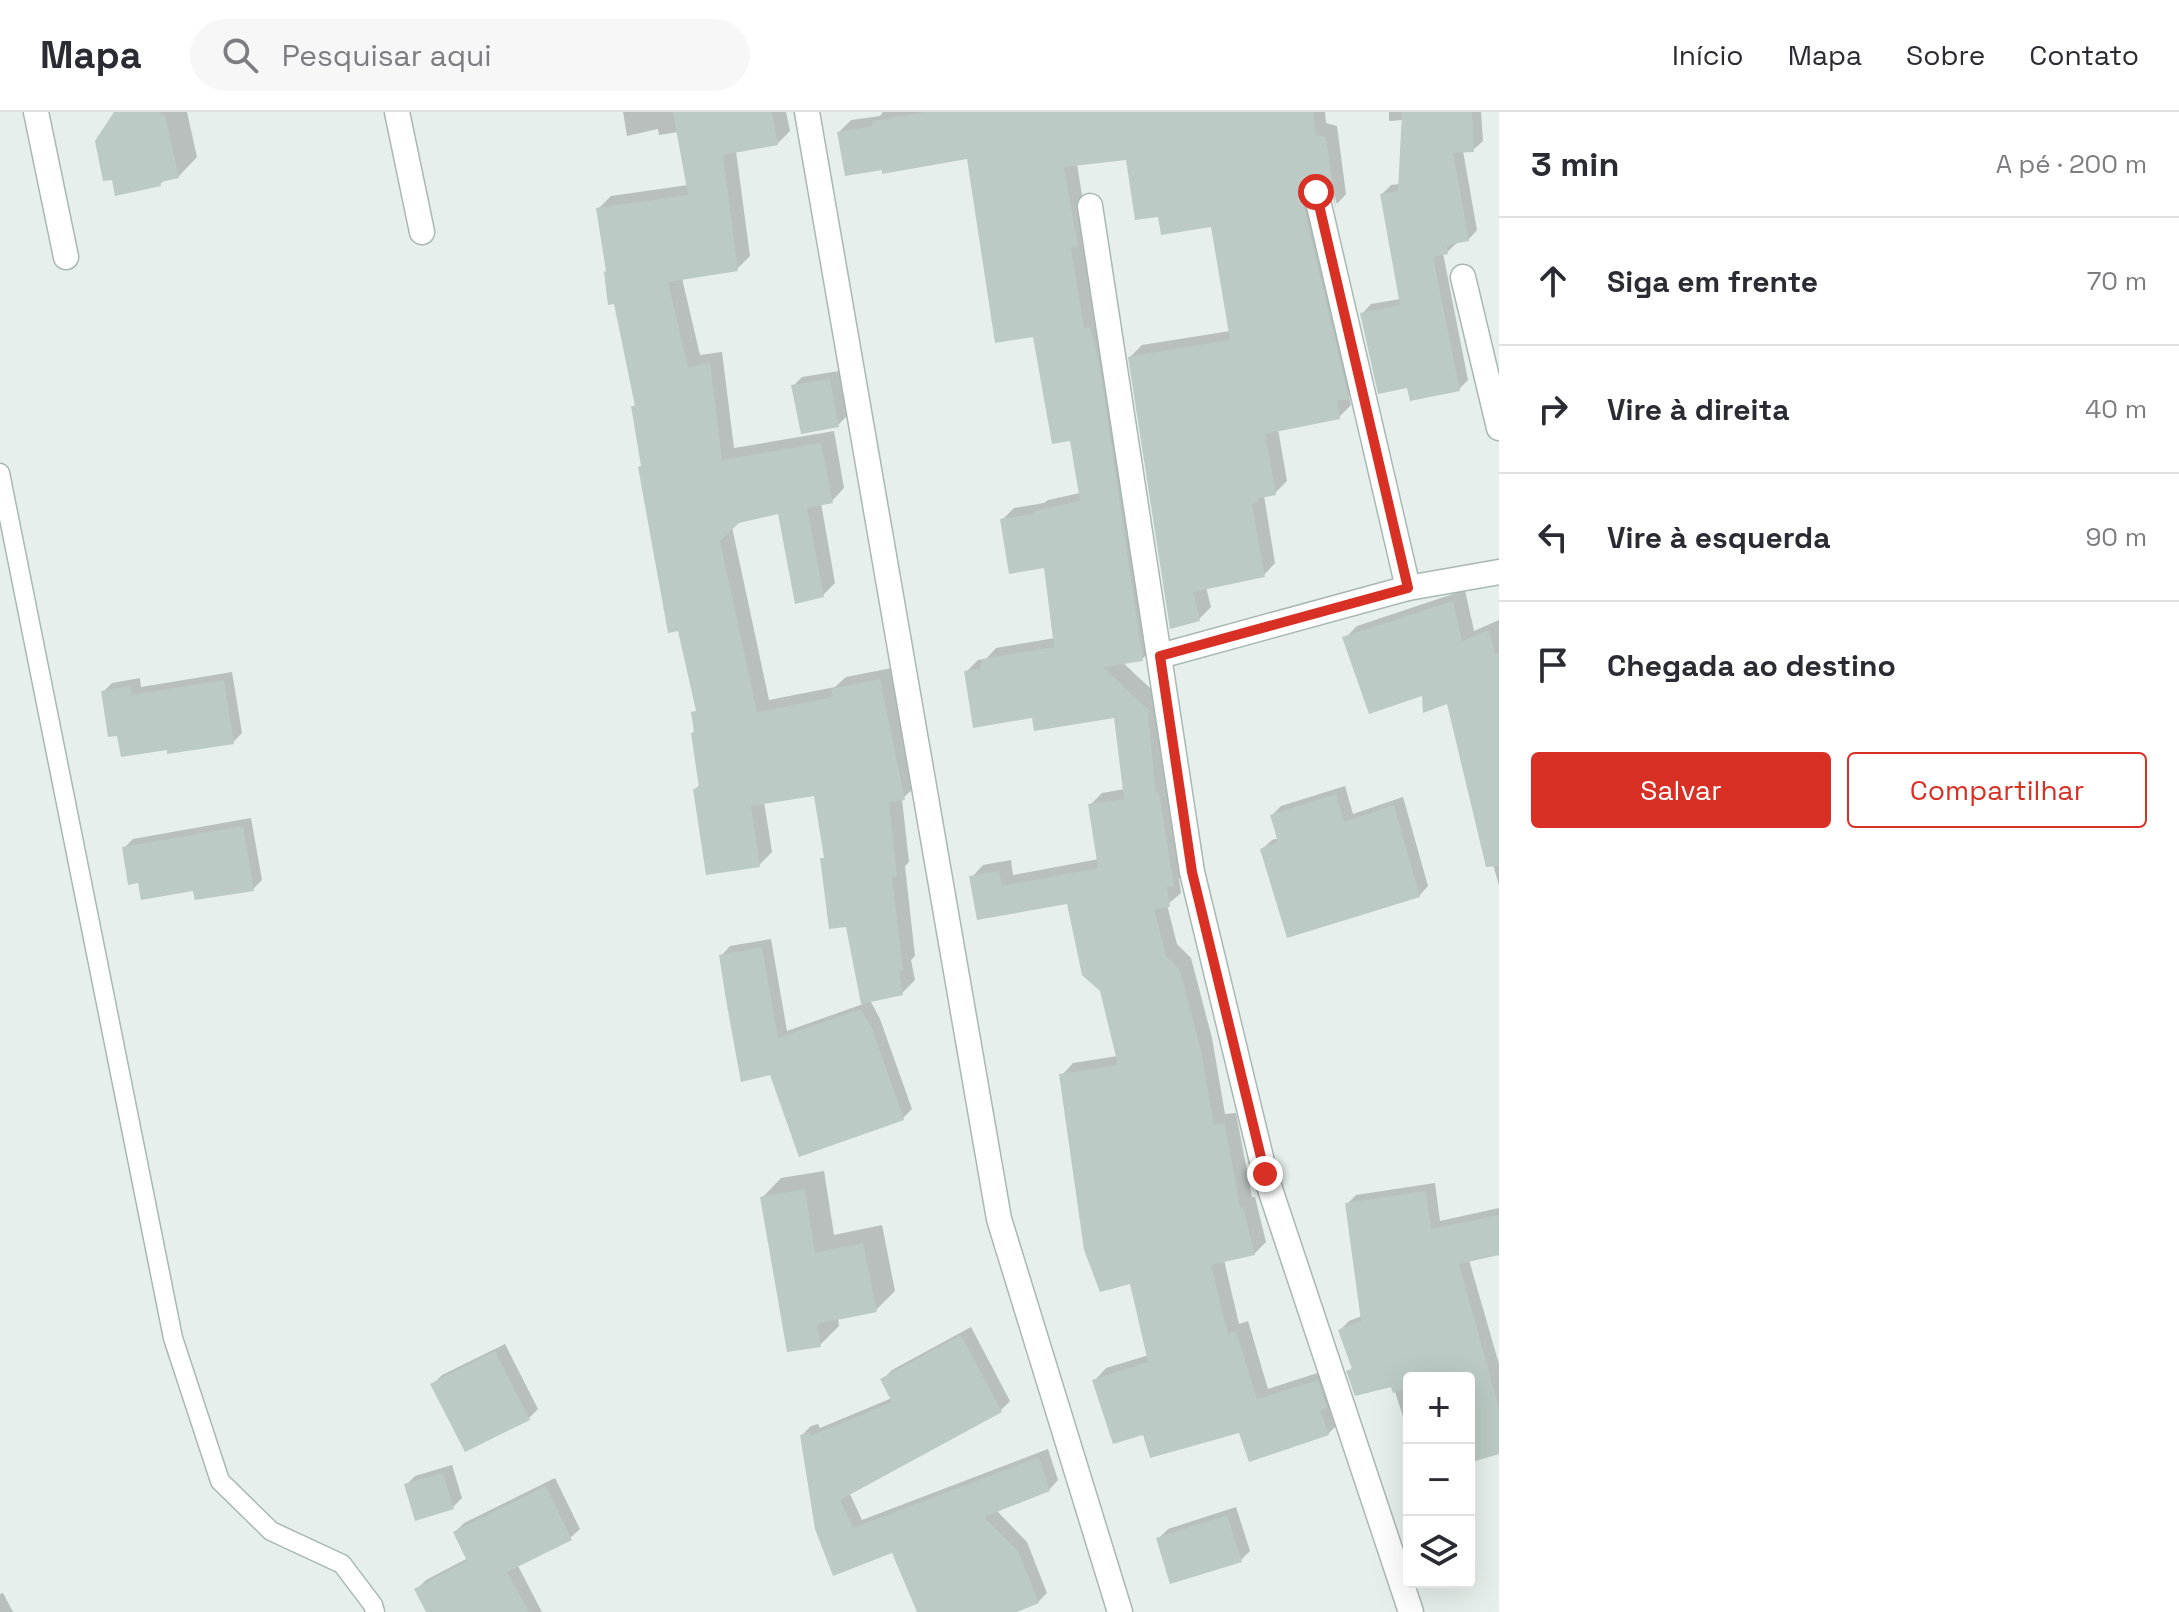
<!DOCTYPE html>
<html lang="pt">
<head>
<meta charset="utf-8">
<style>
	:root { --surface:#fff; --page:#f7f7f7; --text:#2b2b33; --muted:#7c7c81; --line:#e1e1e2; --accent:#d93025 }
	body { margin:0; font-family:"Space Grotesk",sans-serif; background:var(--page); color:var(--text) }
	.controls { position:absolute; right:24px; bottom:24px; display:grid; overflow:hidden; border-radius:8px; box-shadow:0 8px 32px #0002 }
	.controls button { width:72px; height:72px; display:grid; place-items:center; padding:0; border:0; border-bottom:2px solid var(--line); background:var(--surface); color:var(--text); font:40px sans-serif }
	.stop { position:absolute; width:24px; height:24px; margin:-18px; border:6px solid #d93025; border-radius:50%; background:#fff }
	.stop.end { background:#d93025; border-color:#fff; box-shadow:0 2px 8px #0008 }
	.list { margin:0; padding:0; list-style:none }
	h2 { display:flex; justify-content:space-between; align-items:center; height:104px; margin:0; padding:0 32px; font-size:34px }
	h2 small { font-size:26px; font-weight:400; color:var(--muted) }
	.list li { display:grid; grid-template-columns:52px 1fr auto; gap:24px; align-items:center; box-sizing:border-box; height:128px; padding:0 32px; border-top:2px solid var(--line) }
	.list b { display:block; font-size:30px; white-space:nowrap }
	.list em { font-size:26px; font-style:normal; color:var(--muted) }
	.actions { display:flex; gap:16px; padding:24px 32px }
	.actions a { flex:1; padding:18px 0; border:2px solid var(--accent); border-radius:8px; text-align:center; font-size:28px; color:var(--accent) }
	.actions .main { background:var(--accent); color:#fff }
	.icon { flex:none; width:44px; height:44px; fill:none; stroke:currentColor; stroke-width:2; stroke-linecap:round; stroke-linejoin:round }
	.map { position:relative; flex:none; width:1499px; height:1500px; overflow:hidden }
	header { display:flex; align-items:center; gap:48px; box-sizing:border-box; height:112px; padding:0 40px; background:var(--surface); border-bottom:2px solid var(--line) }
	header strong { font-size:38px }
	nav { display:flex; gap:44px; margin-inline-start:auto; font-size:28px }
	.search { width:560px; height:72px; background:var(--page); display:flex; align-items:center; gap:20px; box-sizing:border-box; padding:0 28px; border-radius:44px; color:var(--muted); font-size:30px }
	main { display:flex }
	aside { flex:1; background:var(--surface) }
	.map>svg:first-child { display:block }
</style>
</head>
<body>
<header>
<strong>Mapa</strong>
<div class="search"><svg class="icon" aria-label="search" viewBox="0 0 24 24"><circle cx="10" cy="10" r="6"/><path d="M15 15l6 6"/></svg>Pesquisar aqui</div>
<nav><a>Início</a><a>Mapa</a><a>Sobre</a><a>Contato</a></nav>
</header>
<main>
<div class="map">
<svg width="1499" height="1500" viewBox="0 0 1499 1500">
	<rect width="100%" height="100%" fill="#e6efeb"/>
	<g fill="#0003">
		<path d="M118 0H187L197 45 178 65 166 67 160 72Z"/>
		<path d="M623 0H786L790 19 777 32 736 39 750 144 737 157 682 166 700 243 722 240 734 336 834 319 844 376 832 389 821 391 835 471 823 483 780 400 738 410 732 415 769 588 835 575 846 565 892 556 916 674 902 687 909 750 905 754 915 844 911 848 915 868 902 881 870 888 880 907 912 997 903 1006 771 961 721 844 730 834 771 827 787 919 863 892 848 812 823 747 826 743 816 682 764 690 772 740 759 753 695 677 701 672 693 601 698 597 643 353 633 295 637 291 598 97 611 84 688 73 678 20 659 23 658 17 627 24Z"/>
		<path d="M883 0H1325L1326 11 1337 14 1346 82 1337 92 1332 75 1322 64 1313 65 1312 71 1360 273 1349 284 1351 293 1339 305 1278 317 1287 369 1275 381 1264 384 1275 451 1264 463 1206 475 1211 495 1199 507 1130 245 1142 233 1230 219 1213 113 1160 103 1128 45 1077 52 1154 536 1142 547 1122 550 1162 587 1185 761 1179 767 1181 781 1167 793 1177 832 1191 846 1212 926 1225 1002 1236 1001 1252 1085H1255L1266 1130 1254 1142 1224 1148 1239 1212 1248 1209 1268 1277 1330 1257 1340 1310 1328 1322 1240 1319 1145 1320 1095 1268 1106 1256 1149 1243 1132 1170 1062 963 1073 951 1118 944 1101 878 1068 789 978 806 972 765 983 753 1011 748 1013 763 1099 747 1091 692 1102 681 1125 677 1116 604H1034L966 560 978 548 986 547 996 536 1055 526 1046 454 1002 408 1014 396 1044 391 1048 388 1080 381 1072 326 968 45 839 20 851 8 880 4Z"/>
		<path d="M1389 0H1481L1483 29 1473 38 1463 39 1477 118 1468 128 1457 131 1447 140 1443 141 1468 268 1459 277 1408 274 1362 202 1371 192 1400 187 1382 82 1391 73 1400 72 1403 8 1389 9Z"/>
		<path d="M839 259 847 304 838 313 793 274 802 265Z"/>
		<path d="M1465 478 1474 519 1499 508V774L1449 590 1424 581 1345 526 1357 514Z"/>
		<path d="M232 560 242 621 233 630 169 636 119 622 103 580 112 571 140 566 141 575Z"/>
		<path d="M1345 674 1353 702 1403 685 1428 774 1419 784 1262 737 1272 728 1279 726 1272 703 1281 694Z"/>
		<path d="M251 706 262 768 253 777H194L140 769 124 736 133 727Z"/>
		<path d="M824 1059 834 1123 882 1113 895 1179 876 1198 838 1206 839 1214 820 1233 762 1086 781 1066Z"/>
		<path d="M1435 1071 1440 1109 1499 1096V1141L1469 1148 1499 1252V1340L1469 1349V1266H1409V1324L1393 1273 1349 1259 1353 1255 1340 1218 1349 1209 1362 1204 1347 1092 1356 1083Z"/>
		<path d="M971 1215 1010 1289 1001 1298 849 1380 862 1408 1048 1337 1058 1368 1049 1378 996 1398 1027 1430 1047 1481 1038 1490 1012 1500H919L893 1439 834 1462 802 1323 811 1314 818 1312 820 1316 892 1286 883 1267 892 1258Z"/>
		<path d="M505 1232 538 1297 529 1306 466 1337 433 1272 442 1263Z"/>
		<path d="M452 1353 462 1386 453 1395 406 1373 415 1364Z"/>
		<path d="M555 1366 580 1417 570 1426 517 1452 542 1500H428L417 1477 426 1468 468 1446 455 1420 464 1411Z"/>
		<path d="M1236 1395 1250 1439 1241 1448 1159 1426 1168 1417Z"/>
		<path d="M3 1481 13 1500H0V1482Z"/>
	</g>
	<g fill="#bbcac4">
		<path d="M114 0H160L161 3H165L179 66 160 70 161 74 115 84 112 68 103 69 95 29Z"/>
		<path d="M673 0H772L778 33 723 43 738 159 668 170 688 255 710 251 722 348 821 331 833 391 807 396 824 485 795 492 778 402 739 411 720 429 757 600 833 585 831 577 880 567 905 688 889 690 897 764 892 765 903 858 899 859 903 883 861 892 846 815 829 817 820 746H824L814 684 751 694 760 755 706 763 693 677 699 676 691 621 694 620 691 600 696 599 678 519 668 521 638 355 641 354 631 294H635L614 192 608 193 604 160 606 159 596 96 688 83Z"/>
		<path d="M927 0H1314L1315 23 1326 25 1336 96 1330 76 1321 66 1306 69 1302 75 1301 83 1349 287 1337 289 1340 307 1265 322 1276 383 1257 387 1258 390 1252 392 1265 465 1193 480 1200 509 1170 517 1128 245 1230 228 1211 115 1161 123 1158 105 1135 108 1126 48 1064 55 1078 134 1071 136 1084 216 1090 215 1099 249 1143 549 1103 555 1151 600 1148 601 1156 681H1159L1174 774 1167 775 1170 795 1154 797 1166 844 1180 858 1201 939 1214 1013 1225 1012 1240 1096 1243 1095 1255 1143 1211 1153 1228 1222 1236 1219 1257 1287 1318 1268 1327 1296 1320 1298 1329 1323 1249 1350 1239 1321 1150 1346 1143 1323 1113 1332 1092 1268 1148 1250 1130 1172 1100 1180 1084 1138 1059 962 1118 953 1100 879 1082 863 1067 792 977 808 969 764 999 759 1002 774 1098 756 1088 692 1124 687 1114 606 1034 619 1032 606 973 616 964 559 980 557 982 547 1054 535 1044 456 1009 462 1000 407 1034 402V399L1080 389 1070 329 1052 332 1033 225 995 231 967 47 882 62V58L845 64 837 20 872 14V9Z"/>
		<path d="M1402 0H1472L1474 40 1453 41 1469 129 1447 133 1448 142 1433 145 1460 279 1410 289 1407 276 1378 282 1360 201 1400 193 1380 82 1398 79Z"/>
		<path d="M830 267 839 315 801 322 791 273Z"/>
		<path d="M1453 489 1462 529 1489 518 1495 542 1499 541V754L1486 755 1447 592 1423 601 1422 584 1369 602 1342 525Z"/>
		<path d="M224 568 234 632 167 642V638L121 645 117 624 108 625 101 579 131 574 132 583Z"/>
		<path d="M1336 682 1344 710 1394 693 1420 785 1287 826 1260 737 1278 730 1270 703Z"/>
		<path d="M243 714 254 779 195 788 193 779 141 788 138 771 128 773 122 735Z"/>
		<path d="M762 835 778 926 861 897 872 916 904 1008 799 1045 770 963 741 970 726 888 719 843Z"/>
		<path d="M805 1077 815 1141 863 1131 877 1200 817 1212 821 1235 787 1240 760 1085Z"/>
		<path d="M1426 1079 1431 1117 1499 1103V1143L1459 1152 1499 1296V1342L1469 1351V1260L1447 1266H1409V1276L1393 1281 1391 1275 1355 1284 1346 1259 1352 1257 1338 1218 1361 1209 1345 1091Z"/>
		<path d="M961 1223 1002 1300 840 1388 853 1416 1039 1345 1050 1379 984 1405 1018 1439 1039 1491 1017 1500H917L892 1441 833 1464 815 1417 800 1323 809 1320 810 1324 892 1290 880 1267Z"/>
		<path d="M495 1239 530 1308 465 1340 430 1272Z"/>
		<path d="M443 1361 454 1397 415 1409 404 1372Z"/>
		<path d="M546 1374 572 1428 507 1460 529 1500H426L414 1477 467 1449 453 1420Z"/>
		<path d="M1227 1403 1242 1450 1170 1472 1156 1426Z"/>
	</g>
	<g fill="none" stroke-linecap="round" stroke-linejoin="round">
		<defs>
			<path id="service" d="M0 361 173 1226 220 1369 271 1419 342 1452 373 1493 375 1500"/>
			<g id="minor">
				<path d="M36 0 66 145"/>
				<path d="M397 0 422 120"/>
				<path d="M807 0 999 1107 1120 1500"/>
				<path d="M1316 80 1408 476"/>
				<path d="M1090 94 1192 760 1265 1062 1411 1500"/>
				<path d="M1463 165 1499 316"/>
				<path d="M1160 544 1408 476 1499 460"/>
			</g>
		</defs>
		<use href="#service" stroke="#a8b8b2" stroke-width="21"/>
		<use href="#minor" stroke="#a8b8b2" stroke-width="27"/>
		<use href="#service" stroke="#fff" stroke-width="18"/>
		<use href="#minor" stroke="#fff" stroke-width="24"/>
	</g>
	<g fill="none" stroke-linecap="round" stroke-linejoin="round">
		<path stroke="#d93025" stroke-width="10" d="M1265 1062 1192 760 1160 544 1408 476 1316 80"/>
	</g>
</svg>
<div class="controls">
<button>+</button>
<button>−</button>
<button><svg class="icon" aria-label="layers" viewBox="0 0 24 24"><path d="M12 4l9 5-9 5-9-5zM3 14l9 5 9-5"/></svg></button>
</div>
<div class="stop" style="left:1316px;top:80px"></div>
<div class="stop end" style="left:1265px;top:1062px"></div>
</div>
<aside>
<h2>3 min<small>A pé · 200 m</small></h2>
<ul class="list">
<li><svg class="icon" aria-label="ahead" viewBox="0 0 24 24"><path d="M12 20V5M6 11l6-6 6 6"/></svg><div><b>Siga em frente</b></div><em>70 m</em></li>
<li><svg class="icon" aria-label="right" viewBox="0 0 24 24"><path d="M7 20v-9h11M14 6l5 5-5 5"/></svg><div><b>Vire à direita</b></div><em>40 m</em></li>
<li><svg class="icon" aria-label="left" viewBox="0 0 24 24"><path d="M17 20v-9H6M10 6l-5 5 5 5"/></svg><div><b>Vire à esquerda</b></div><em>90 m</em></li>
<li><svg class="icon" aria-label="arrive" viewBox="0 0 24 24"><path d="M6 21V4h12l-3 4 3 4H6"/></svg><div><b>Chegada ao destino</b></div></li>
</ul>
<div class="actions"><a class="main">Salvar</a><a>Compartilhar</a></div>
</aside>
</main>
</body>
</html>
